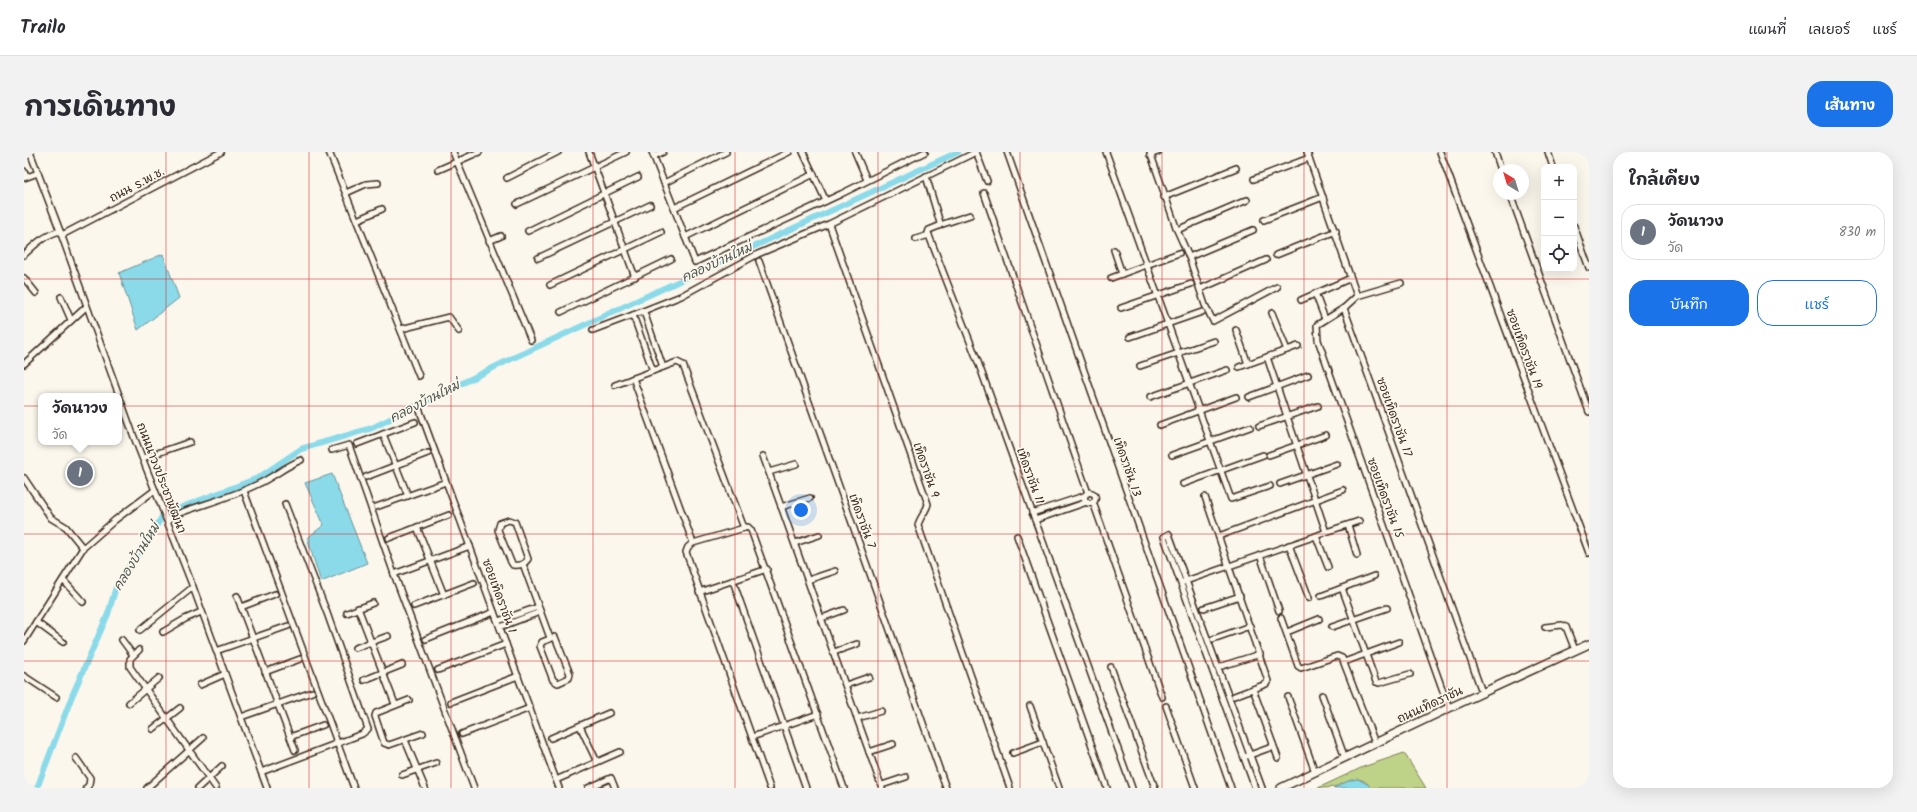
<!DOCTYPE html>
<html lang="th">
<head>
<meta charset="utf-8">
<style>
	:root { --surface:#fff; --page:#f2f2f3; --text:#2b2b33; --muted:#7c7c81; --line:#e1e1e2; --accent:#1a73e8 }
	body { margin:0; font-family:Kalam,"Playpen Sans Thai",sans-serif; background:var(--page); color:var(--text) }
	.controls { position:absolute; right:12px; top:12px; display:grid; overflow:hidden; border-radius:8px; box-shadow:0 4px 16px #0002 }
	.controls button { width:36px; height:36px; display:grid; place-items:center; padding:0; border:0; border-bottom:1px solid var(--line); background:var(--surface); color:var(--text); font:20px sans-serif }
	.compass { position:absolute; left:1469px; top:12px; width:36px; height:36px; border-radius:50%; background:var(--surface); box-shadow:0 4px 16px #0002; rotate:322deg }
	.you { position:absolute; left:777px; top:358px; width:14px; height:14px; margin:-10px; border:3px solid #fff; border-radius:50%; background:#1a73e8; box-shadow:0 0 0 6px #1a73e833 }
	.badge { display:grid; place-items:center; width:26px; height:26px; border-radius:50%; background:var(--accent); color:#fff; font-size:13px; font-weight:700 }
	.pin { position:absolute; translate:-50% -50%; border:2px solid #fff; box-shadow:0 1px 4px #0006 }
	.popup { position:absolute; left:14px; top:241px; width:84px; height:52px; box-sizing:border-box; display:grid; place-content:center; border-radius:8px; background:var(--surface); filter:drop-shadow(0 1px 3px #0005); font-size:13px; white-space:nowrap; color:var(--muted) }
	.popup b { font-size:15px; color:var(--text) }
	.popup::after { content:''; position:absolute; left:50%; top:100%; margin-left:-8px; border:8px solid transparent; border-top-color:var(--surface) }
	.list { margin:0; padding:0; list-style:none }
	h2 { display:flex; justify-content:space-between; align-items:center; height:52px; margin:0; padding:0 16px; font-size:17px }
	h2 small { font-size:13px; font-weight:400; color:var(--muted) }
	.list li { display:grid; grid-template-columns:26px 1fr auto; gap:12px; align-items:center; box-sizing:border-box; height:56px; margin:0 8px 8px; padding:0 8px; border:1px solid var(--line); border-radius:16px }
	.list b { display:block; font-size:15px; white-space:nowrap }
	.list p { margin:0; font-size:13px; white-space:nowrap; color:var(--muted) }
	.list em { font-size:13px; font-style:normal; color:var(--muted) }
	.actions { display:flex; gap:8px; padding:12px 16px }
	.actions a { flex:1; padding:9px 0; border:1px solid var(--accent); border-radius:16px; text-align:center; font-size:14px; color:var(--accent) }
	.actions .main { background:var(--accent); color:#fff }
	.icon { flex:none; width:22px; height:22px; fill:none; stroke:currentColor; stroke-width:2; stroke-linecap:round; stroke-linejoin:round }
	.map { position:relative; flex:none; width:1565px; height:636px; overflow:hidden; border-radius:16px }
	header { display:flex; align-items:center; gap:24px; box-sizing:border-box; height:56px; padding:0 20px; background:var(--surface); border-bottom:1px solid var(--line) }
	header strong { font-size:19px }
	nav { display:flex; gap:22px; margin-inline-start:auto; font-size:14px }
	.intro { display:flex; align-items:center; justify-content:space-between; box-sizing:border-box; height:96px; padding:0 24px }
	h1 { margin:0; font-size:28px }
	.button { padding:10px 18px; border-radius:16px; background:var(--accent); color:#fff; font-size:14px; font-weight:700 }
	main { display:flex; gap:24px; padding:0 24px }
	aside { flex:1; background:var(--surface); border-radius:16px; box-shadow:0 4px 16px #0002 }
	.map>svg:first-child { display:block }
</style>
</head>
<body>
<header>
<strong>Trailo</strong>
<nav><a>แผนที่</a><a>เลเยอร์</a><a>แชร์</a></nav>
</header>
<div class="intro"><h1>การเดินทาง</h1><a class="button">เส้นทาง</a></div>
<main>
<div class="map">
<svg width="1565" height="636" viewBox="0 0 1565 636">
	<rect width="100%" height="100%" fill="#fbf7ec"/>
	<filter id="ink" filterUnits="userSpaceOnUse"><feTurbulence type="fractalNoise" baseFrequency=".025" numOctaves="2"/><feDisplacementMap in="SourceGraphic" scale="8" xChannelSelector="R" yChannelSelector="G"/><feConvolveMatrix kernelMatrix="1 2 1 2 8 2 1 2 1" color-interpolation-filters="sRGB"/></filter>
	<g filter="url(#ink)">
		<path fill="#bed288" stroke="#7c7e53" d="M1380 601 1402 636H1346C1338 619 1321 632 1310 635 1305 636 1299 636 1294 636L1339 615Z"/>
		<g fill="#8bdae9" stroke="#6b9498">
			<path d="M139 102 155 146 114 178 95 121Z"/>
			<path d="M308 322 343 411 297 430 283 386 300 373 281 331Z"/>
			<path d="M1334 627 1345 633 1346 636H1309L1327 628Z"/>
		</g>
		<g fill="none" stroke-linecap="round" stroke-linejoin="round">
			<path stroke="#8bdae9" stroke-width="6" d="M13 636 48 544 84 462 92 435 140 362 234 326 277 297 348 276 489 206 934 0"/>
			<defs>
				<g id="street">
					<path d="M6 0 36 79 110 285 169 435 243 636"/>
					<path d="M305 0 395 224"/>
					<path d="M429 0 507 188"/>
					<path d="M565 0 611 125"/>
					<path d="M628 0 671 110 817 42 901 0"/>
					<path d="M779 0 802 49"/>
					<path d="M831 0 843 28"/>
					<path d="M952 0 963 29"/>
					<path d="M983 0 1207 636"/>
					<path d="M1082 0 1207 347 1246 334"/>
					<path d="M1126 0 1153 78 1165 105 1181 153 1189 169 1253 135"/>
					<path d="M1283 0 1333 144 1320 156 1458 540"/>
					<path d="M1416 0 1565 401"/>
					<path d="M1471 0 1477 18"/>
					<path d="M1524 0 1529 15"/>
					<path d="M1126 3 1134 0"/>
					<path d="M630 4 639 0"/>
					<path d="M414 18 455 0"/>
					<path d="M0 19 2 25"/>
					<path d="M902 24 916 71 915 74 905 78 904 81 954 210 1108 636"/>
					<path d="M0 26 14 21"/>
					<path d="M483 26 534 0"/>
					<path d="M1230 27 1285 6"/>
					<path d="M640 31 702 0"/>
					<path d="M322 41 342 32 354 31"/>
					<path d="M960 41 1064 341"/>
					<path d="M1486 42 1565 260"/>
					<path d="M1140 45 1212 16"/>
					<path d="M493 52 602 0"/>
					<path d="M650 56 765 0"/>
					<path d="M333 68 358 57"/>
					<path d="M1240 68 1299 45"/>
					<path d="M805 72 904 352C902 360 896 365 894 373L986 636"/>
					<path d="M916 73 946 63"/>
					<path d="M1550 74 1565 116"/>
					<path d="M1153 78 1223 48"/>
					<path d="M504 79 614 25"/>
					<path d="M38 83 197 0"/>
					<path d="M661 85 790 22"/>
					<path d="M892 87 905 83"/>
					<path d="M465 89 477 84"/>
					<path d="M1090 98 1098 122"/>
					<path d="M0 103C11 92 21 83 36 79"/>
					<path d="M1252 103 1312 79"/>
					<path d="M1165 105 1229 78"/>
					<path d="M514 106 626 53"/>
					<path d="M735 109 922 636"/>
					<path d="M0 126 12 141"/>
					<path d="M1087 126 1155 101"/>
					<path d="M526 133 637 80"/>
					<path d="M1176 137 1242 108"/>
					<path d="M1291 141 1301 167"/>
					<path d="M1333 144 1377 131"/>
					<path d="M37 145 47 168"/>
					<path d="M1277 148 1327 126"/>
					<path d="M1097 156 1167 132"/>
					<path d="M1320 156 1293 173 1294 188 1425 556"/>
					<path d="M537 160 647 107"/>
					<path d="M620 160 639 215"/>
					<path d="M1248 161 1263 198"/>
					<path d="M377 177 425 165 435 179"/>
					<path d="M569 178 609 163"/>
					<path d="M1212 178 1224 212"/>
					<path d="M1106 185 1178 160"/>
					<path d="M1243 205 1302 380 1292 384 1304 415"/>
					<path d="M0 212 62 155"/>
					<path d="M1116 214 1190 189"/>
					<path d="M1215 215 1274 194"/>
					<path d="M629 219 609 163 657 144 734 102 805 72 952 0"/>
					<path d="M609 226 669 391"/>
					<path d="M591 233 653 210 659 213 720 376"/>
					<path d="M1126 245 1203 218"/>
					<path d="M1225 245 1284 223"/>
					<path d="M396 259 535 636"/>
					<path d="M1136 273 1212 245"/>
					<path d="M1235 274 1294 254"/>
					<path d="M359 282 384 344"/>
					<path d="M333 292 391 270"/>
					<path d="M308 298 325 293 370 422 450 636"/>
					<path d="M1148 303 1226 275"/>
					<path d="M1245 303 1302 283"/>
					<path d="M739 304 858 636"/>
					<path d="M119 306 166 290"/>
					<path d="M745 320 772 312"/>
					<path d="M342 325 404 301"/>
					<path d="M0 326 27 366 42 375 59 396"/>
					<path d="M1159 332 1239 303"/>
					<path d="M1256 332 1313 312"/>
					<path d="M220 339 330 636"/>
					<circle cx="1066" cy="346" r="5.5"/>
					<path d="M1181 345 1244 529 1242 532 1210 544"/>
					<path d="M1069 350 1138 545"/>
					<path d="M352 355 422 330"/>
					<path d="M757 355 786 346"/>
					<path d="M1008 361 1060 344"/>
					<path d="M143 368 153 362C180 352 208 345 234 332 249 325 262 314 277 308"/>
					<path d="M485 368 491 370 504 407C501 412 495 414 489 413L487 410 474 378 476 371Z"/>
					<path d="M1011 368 1063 350"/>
					<path d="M1324 373 1333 403"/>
					<path d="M393 375 420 443"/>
					<path d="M1302 380 1335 369"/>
					<path d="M993 384 1083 636"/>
					<path d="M1195 384 1319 338"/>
					<path d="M365 386 425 363"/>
					<path d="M771 391 795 383"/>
					<path d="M1265 393 1285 446"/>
					<path d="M1236 403 1255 459"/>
					<path d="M499 412 526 486"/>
					<path d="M370 422 446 394"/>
					<path d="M39 428 59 450"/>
					<path d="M784 428 811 419"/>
					<path d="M709 429 782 636"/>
					<path d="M1159 430 1292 384"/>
					<path d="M1318 436 1352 530 1355 531 1386 522"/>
					<path d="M675 440 743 417"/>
					<path d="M213 444 271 598"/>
					<path d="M1297 444 1350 424"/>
					<path d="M390 454 450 431"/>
					<path d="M217 455 251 442"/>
					<path d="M334 456 371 552"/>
					<path d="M1180 456 1216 444"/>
					<path d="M323 461 349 451"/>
					<path d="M798 466 820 458"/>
					<path d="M1257 466 1274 514 1277 516 1313 504 1318 506 1351 591"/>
					<path d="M474 469 514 455"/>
					<path d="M12 470 39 490"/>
					<path d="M476 475 516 460"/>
					<path d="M1308 475 1363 456"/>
					<path d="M1521 475 1538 473 1542 475 1551 498"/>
					<path d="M116 478 169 435"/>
					<path d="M139 480 161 467 177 460"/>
					<path d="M1263 480 1295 467"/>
					<path d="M531 485 546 522 545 526 534 531 529 528 516 494 518 490Z"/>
					<path d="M402 487 470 460"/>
					<path d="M1189 487 1226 474"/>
					<path d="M98 488 109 503"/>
					<path d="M0 489 59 396 91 368 131 338"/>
					<path d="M331 496 364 484"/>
					<path d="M115 498 106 507V515L192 636"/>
					<path d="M192 499 264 474"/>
					<path d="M810 500 833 492"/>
					<path d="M1320 510 1375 490"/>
					<path d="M1198 514 1236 502"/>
					<path d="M1087 515 1131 636"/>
					<path d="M414 518 482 492"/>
					<path d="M241 520 276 507"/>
					<path d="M0 524 32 545"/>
					<path d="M340 528 378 513"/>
					<path d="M176 533 201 522"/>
					<path d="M822 533 845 525"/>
					<path d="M1298 543 1321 606"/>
					<path d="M1264 545 1291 620"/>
					<path d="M385 548 352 561 351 564 360 591 365 593 399 581"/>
					<path d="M427 550 494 524"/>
					<path d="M105 551 135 526"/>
					<path d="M1006 554 1035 636"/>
					<path d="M1142 554 1171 636"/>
					<path d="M217 565 288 540"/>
					<path d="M834 566 857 559"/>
					<path d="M556 574 573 610"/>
					<path d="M129 577 156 556"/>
					<path d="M438 582 506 556"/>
					<path d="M266 585 299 573"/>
					<path d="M728 585 794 562"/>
					<path d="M527 586 585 561"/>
					<path d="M381 588 401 636"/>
					<path d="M1249 592 1254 606"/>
					<path d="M845 600 869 592"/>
					<path d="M989 601 1019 590"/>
					<path d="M1223 604 1248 595 1249 592 1229 537"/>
					<path d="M52 606 66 626 65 633 62 636"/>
					<path d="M237 620 338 582 344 577 303 461 261 352"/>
					<path d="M378 623 412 611"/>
					<path d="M532 628 596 600"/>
					<path d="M858 633 882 625"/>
					<path d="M123 636 179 586"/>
					<path d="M174 636 198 614"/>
					<path d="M564 636 587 626 591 636"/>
					<path d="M746 636 662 400 664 395 669 391 720 376 724 375 727 378 820 636"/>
					<path d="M1231 636 1140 385 1145 382 1238 636"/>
				</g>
				<path id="secondary" d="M1257 636 1425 556 1565 492"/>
			</defs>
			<use href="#street" stroke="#3b2a1e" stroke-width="8"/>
			<use href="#secondary" stroke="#3b2a1e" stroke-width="10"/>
			<use href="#street" stroke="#fbf7ec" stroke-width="5"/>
			<use href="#secondary" stroke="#fbf7ec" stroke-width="7"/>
		</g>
	</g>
	<path fill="none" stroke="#d62828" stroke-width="1" stroke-opacity="0.55" d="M142 0V636M285 0V636M427 0V636M569 0V636M711 0V636M854 0V636M996 0V636M1138 0V636M1280 0V636M1423 0V636M0 127H1565M0 254H1565M0 382H1565M0 509H1565"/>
	<g text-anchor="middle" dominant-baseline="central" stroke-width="3.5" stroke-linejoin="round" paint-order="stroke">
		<g font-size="12" fill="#3b2a1e" stroke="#fbf7ec">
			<text transform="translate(113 33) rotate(-28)">ถนน ร.พ.ช.</text>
			<text transform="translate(1500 197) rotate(70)">ซอยเทิดราชัน 19</text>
			<text transform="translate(1370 265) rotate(70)">ซอยเทิดราชัน 17</text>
			<text transform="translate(1103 315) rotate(71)">เทิดราชัน 13</text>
			<text transform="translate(902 318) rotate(71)">เทิดราชัน 9</text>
			<text transform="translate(1006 324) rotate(70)">เทิดราชัน 11</text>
			<text transform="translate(137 326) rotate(69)">ถนนนาวงประชาพัฒนา</text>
			<text transform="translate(1361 346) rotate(70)">ซอยเทิดราชัน 15</text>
			<text transform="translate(838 369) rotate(70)">เทิดราชัน 7</text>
			<text transform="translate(475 444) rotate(70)">ซอยเทิดราชัน 1</text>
			<text transform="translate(1406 553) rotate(-25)">ถนนเทิดราชัน</text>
		</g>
		<g font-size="13" font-style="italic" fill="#4f5651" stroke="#fbf7ec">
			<text transform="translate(693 111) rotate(-25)">คลองบ้านใหม่</text>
			<text transform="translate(401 250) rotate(-27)">คลองบ้านใหม่</text>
			<text transform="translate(113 405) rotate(-58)">คลองบ้านใหม่</text>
		</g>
	</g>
</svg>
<div class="controls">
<button>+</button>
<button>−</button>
<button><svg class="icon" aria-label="locate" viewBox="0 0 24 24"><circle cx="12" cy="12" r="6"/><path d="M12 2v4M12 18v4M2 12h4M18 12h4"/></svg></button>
</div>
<svg class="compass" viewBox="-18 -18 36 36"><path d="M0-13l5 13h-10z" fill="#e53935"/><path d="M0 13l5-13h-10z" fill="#7c7c81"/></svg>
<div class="you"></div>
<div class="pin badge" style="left:56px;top:321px;background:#6b7280">1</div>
<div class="popup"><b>วัดนาวง</b>วัด</div>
</div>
<aside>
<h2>ใกล้เคียง<small></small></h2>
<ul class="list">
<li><span class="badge" style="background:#6b7280">1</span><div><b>วัดนาวง</b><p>วัด</p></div><em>830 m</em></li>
</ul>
<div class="actions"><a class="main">บันทึก</a><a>แชร์</a></div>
</aside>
</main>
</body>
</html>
